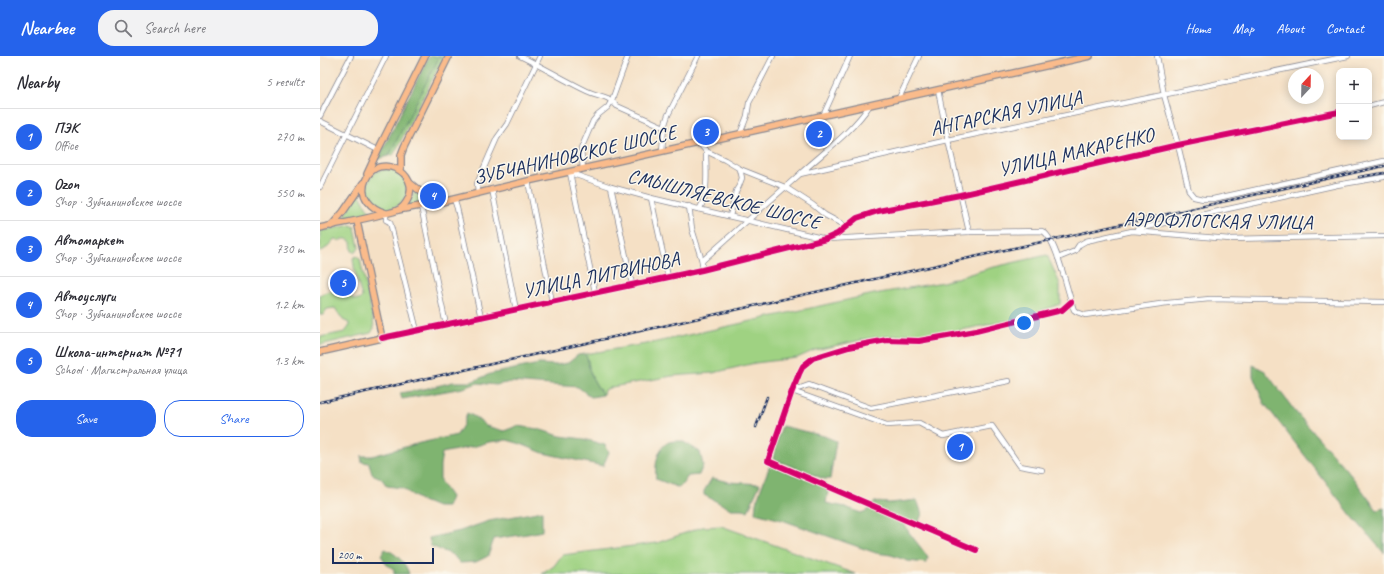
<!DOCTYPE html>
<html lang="en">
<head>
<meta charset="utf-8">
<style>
	:root { --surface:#fff; --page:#f2f2f3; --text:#2b2b33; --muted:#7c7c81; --line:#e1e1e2; --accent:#2563eb }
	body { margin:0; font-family:Caveat,sans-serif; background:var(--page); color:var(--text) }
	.controls { position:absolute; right:12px; top:12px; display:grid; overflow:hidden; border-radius:8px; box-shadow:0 2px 10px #0003 }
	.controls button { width:36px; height:36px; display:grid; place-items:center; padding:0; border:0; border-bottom:1px solid var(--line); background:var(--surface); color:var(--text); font:20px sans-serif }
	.compass { position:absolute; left:968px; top:12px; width:36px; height:36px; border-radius:50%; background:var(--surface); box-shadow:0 2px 10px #0003; rotate:22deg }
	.scale { position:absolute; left:12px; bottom:10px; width:102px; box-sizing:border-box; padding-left:4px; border:2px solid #1b2f5e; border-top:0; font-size:11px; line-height:14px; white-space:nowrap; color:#1b2f5e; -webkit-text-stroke:3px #fbf7ec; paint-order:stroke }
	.you { position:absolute; left:704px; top:267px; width:14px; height:14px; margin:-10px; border:3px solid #fff; border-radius:50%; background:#1a73e8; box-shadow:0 0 0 6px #1a73e833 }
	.badge { display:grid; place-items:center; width:26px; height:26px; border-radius:50%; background:var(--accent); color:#fff; font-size:13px; font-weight:700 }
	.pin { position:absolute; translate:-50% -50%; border:2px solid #fff; box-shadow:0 1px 4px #0006 }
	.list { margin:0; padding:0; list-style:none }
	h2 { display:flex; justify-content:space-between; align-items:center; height:52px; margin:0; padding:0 16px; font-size:17px }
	h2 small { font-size:13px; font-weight:400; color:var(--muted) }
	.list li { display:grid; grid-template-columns:26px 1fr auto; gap:12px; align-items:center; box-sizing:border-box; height:56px; padding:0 16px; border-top:1px solid var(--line) }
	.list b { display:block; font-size:15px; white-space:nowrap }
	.list p { margin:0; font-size:13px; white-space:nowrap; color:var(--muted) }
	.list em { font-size:13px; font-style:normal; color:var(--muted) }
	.actions { display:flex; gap:8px; padding:12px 16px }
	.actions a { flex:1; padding:9px 0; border:1px solid var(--accent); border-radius:16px; text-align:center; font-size:14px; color:var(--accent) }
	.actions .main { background:var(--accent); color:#fff }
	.icon { flex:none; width:22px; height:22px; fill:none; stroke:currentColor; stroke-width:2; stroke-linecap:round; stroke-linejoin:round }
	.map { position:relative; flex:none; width:1064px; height:518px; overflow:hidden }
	header { display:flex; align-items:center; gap:24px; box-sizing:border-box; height:56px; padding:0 20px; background:var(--accent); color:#fff }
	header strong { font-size:19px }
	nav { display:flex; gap:22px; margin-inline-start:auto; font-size:14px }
	.search { width:280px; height:36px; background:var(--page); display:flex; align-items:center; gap:10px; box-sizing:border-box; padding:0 14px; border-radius:16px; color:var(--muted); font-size:15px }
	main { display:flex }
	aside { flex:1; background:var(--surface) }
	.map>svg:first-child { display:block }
</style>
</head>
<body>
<header>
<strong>Nearbee</strong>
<div class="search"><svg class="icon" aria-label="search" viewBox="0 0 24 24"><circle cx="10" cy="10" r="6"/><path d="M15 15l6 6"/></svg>Search here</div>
<nav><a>Home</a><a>Map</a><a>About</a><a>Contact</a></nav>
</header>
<main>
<aside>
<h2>Nearby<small>5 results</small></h2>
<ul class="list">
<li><span class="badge">1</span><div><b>ПЭК</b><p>Office</p></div><em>270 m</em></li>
<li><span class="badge">2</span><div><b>Ozon</b><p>Shop · Зубчаниновское шоссе</p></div><em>550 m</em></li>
<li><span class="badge">3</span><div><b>Автомаркет</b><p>Shop · Зубчаниновское шоссе</p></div><em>730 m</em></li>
<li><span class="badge">4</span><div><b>Автоуслуги</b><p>Shop · Зубчаниновское шоссе</p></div><em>1.2 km</em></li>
<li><span class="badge">5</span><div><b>Школа-интернат №71</b><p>School · Магистральная улица</p></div><em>1.3 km</em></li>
</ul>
<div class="actions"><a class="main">Save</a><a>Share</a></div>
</aside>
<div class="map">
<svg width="1064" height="518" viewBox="0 0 1064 518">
	<rect width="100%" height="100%" fill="#fbf7ec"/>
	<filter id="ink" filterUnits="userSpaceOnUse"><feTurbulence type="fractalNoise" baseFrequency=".025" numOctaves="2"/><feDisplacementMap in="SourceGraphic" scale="8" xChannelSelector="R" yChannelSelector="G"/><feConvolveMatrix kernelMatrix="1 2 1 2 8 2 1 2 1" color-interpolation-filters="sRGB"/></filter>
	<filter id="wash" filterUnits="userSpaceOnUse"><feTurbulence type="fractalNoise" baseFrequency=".012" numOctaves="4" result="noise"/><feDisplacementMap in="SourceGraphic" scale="16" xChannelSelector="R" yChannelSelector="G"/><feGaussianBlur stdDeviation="0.9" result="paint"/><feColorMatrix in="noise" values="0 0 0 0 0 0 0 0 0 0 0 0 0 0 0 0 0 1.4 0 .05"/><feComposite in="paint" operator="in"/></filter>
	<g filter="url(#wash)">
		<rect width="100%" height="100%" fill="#f5e0c5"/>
		<g fill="#9fd282" stroke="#5d8070">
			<path d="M120 0H124L76 94 73 99 69 100Z"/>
			<circle cx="67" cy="133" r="20"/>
			<path d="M95 135 108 144 107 146 88 150Z"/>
			<path d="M39 137 46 150 52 158 27 164 25 159Z"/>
			<path d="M31 169 35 171 39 192 35 197 32 195 31 186C27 182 24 182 19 185L17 183H14L8 191 0 196V175Z"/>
			<path d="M727 199 740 228V248L697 263 615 279 586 278 546 283 495 294 477 302 435 307 393 317 352 320 292 331 284 334 283 339C278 332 273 325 270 316 268 309 269 305 265 298L332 287 554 238 623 226 670 212Z"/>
			<path d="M37 200 40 203 53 263 54 272 51 277 0 289V281L25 276 29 271V267L23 264 15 252 7 253 3 259H0V239C3 236 20 232 25 232 30 238 30 244 39 244L42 241C38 228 34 215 33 202Z"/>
			<path d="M401 470 536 518H222L234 510 242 499 337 487 382 471Z"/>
		</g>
		<g fill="#7fb470" stroke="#4d7267">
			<path d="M109 0H120L69 100 58 103Z"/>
			<path d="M265 298C269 305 268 309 270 316 273 325 278 332 283 339L271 341 258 331 191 326 176 329 158 327 143 332 82 343 80 337 104 333 133 326H151L170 318 219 308 236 309 248 307 258 299Z"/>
			<path d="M933 309 945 315 974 354 1030 418 1057 454 1064 452V497L1031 459 944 347 933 320Z"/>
			<path d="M147 357 155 361 166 370 184 375 197 370 218 373 240 380 264 383 285 389 289 396 283 410 223 397 201 388 187 384 169 386 156 390 122 397 120 409V425L131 441 127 451H117L100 444 82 432 67 430 61 422 52 418 49 407 42 406 41 400H52L100 387 137 379 143 369Z"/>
			<path d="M462 370 504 380 516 385 510 423H504L453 403 458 381Z"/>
			<path d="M362 385 380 396 383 409 379 419 368 420 361 430 357 431 336 423C335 412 336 392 349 386 353 385 357 385 362 385Z"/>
			<path d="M450 409 475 419 506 428 508 435 506 447 525 451 541 457 548 454 554 446 570 447 597 444 602 458 598 467 584 468C590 480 601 490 608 502L606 507 588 505 571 499 556 497 462 464 435 457 436 446Z"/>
			<path d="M392 422 409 426 440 428 428 455 423 453H411L384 439V435Z"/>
			<path d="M222 455V475C206 479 190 480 174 483L168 500 156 506 140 507 133 499 111 490 109 482 140 475 169 465Z"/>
			<path d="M65 493C76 497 86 507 89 518H74V513L67 509 61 499Z"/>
		</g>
	</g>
	<g filter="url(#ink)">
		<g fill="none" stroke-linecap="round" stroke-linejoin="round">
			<defs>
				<g id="minor">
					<path d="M200 0C223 11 244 24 267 35 279 41 287 38 297 50L344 71"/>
					<path d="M837 0 844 39 858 89 869 135 874 141 883 143H893L1064 105"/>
					<path d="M618 34 628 84 649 176"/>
					<path d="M579 42 599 0"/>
					<path d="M1049 50 1064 46"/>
					<path d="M0 60 31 0"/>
					<path d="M503 60 530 0"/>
					<path d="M0 65 58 94"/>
					<path d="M420 78 427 60 429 47 453 0"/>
					<path d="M379 87 386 95 405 104 420 113 465 131 493 149 505 159 520 167 525 172"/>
					<path d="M342 95 344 71 348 59 378 0"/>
					<path d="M263 113 261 93 273 65 278 59 288 51 292 44 308 0"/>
					<path d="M250 117 291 131 331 142 506 183 649 176 722 175C736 180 748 238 754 254L757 256 765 259 847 247 890 243 1064 246"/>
					<path d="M250 117 275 236"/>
					<path d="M481 117C505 95 532 76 550 49"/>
					<path d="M208 125 232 246"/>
					<path d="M0 131 66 0"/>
					<path d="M291 131 312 228"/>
					<path d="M172 133 196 254"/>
					<path d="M158 137 157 128 169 100 177 82 187 68 220 0"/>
					<path d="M331 142 348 221"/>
					<path d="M134 143 137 152 161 262"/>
					<path d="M101 150 126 269"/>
					<path d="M369 150 372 173 382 205V214"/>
					<path d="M380 152C389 137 386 113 386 95"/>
					<path d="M66 157V164L70 166 97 275"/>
					<path d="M410 160 416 135 419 130 422 122 420 113"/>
					<path d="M817 173 1017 129 1064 121"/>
					<path d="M738 202 755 195 759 189 766 185 812 175 910 183 1064 180"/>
					<path d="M382 205 480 118 628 84 1028 0"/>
					<path d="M62 282 382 214 506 183 517 178 537 162 558 155 640 139 858 89 1019 56"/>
					<path d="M472 335 567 369 599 367 623 380 672 370 700 410 722 414"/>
					<path d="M472 335 489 329 551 352 689 325"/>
					<path d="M656 494 448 405 472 335 479 318 483 310 493 302 529 291 567 284 599 285 656 275 742 254 751 246"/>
				</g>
				<g id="major">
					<path d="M81 114V99L84 91 129 0"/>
					<path d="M47 118 58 94 105 0"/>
					<path d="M90 127 106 140 120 145"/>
					<path d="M78 154 122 146 208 125 770 0"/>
					<path d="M11 170 23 156 43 127"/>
					<path d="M0 172C21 167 42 164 63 158 68 157 74 156 78 154 82 152 86 147 88 143 101 116 58 96 46 123 38 140 51 153 66 157"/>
					<path d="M0 296 62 282 37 165"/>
				</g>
			</defs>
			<use href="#minor" stroke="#888892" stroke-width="6"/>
			<use href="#major" stroke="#888892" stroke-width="8"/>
			<use href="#minor" stroke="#fff" stroke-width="4.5"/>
			<use href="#major" stroke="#fabb8b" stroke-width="5.5"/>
			<defs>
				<g id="rail">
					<path d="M1039 121 1064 117"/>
					<path d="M0 346 1064 110"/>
					<path d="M436 371 447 341"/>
				</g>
			</defs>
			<use href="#rail" stroke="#1b2f5e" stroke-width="2.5"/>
			<use href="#rail" stroke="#fbf7ec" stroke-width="1" stroke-dasharray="3" stroke-linecap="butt"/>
			<defs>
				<g id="cycleway">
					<path d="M62 282 382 214 506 183 517 178 537 162 558 155 640 139 858 89 1019 56"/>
					<path d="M656 494 448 405 472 335 479 318 483 310 493 302 529 291 567 284 599 285 656 275 742 254 751 246"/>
				</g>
			</defs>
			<use href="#cycleway" stroke="#fbf7ec" stroke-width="8"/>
			<use href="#cycleway" stroke="#d6006c" stroke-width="6"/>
		</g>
	</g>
	<g text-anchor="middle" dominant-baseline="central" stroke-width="3" stroke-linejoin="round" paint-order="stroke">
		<g font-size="20" fill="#1b2f5e" stroke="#fbf7ec">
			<text transform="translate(686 57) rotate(-12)">АНГАРСКАЯ УЛИЦА</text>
			<text transform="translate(756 96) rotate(-13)">УЛИЦА МАКАРЕНКО</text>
			<text transform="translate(255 99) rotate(-13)">ЗУБЧАНИНОВСКОЕ ШОССЕ</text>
			<text transform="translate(404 143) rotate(14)">СМЫШЛЯЕВСКОЕ ШОССЕ</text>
			<text transform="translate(898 165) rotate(1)">АЭРОФЛОТСКАЯ УЛИЦА</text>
			<text transform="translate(281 219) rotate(-12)">УЛИЦА ЛИТВИНОВА</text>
		</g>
	</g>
</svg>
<div class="controls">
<button>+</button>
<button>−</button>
</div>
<svg class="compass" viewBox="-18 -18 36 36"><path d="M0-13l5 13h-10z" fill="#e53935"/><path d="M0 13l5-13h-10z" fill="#7c7c81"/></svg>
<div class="scale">200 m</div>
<div class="you"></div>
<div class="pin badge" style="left:640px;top:391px">1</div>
<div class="pin badge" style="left:499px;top:78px">2</div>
<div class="pin badge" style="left:386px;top:76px">3</div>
<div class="pin badge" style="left:113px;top:140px">4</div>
<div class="pin badge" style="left:23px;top:227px">5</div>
</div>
</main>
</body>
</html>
